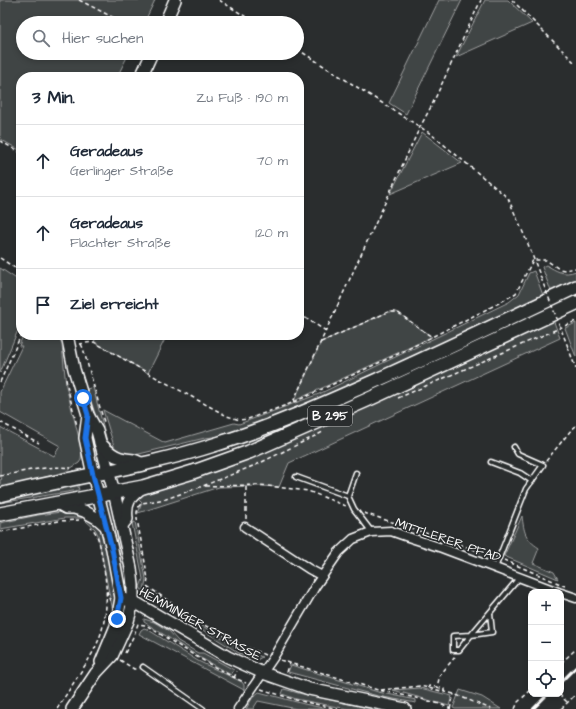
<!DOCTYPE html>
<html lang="de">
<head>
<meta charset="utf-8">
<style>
	:root { --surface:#fff; --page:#f2f2f3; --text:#1f2937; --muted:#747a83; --line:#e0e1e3 }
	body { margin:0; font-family:"Architects Daughter",sans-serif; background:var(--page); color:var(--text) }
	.controls { position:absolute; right:12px; bottom:12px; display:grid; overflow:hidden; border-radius:8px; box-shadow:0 2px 6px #0003 }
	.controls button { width:36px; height:36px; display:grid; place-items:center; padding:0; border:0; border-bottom:1px solid var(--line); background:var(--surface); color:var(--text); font:20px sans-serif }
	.stop { position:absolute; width:12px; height:12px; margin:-9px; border:3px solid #1a73e8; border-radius:50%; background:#fff }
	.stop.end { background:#1a73e8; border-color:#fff; box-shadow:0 1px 4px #0008 }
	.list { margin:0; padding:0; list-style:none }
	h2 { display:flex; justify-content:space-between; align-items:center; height:52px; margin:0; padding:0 16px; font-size:17px }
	h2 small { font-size:13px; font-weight:400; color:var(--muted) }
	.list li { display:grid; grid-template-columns:26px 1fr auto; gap:12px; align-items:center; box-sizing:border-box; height:72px; padding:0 16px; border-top:1px solid var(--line) }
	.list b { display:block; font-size:15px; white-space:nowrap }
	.list p { margin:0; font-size:13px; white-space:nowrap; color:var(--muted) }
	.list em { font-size:13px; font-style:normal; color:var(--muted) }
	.icon { flex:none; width:22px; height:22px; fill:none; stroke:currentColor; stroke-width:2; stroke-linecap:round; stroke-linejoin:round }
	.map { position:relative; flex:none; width:576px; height:709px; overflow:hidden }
	.search { position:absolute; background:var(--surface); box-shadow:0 2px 6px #0003; left:16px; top:16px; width:288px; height:44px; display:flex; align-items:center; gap:10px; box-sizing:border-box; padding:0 14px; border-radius:22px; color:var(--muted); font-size:15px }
	.panel { position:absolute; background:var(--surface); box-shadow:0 2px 6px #0003; left:16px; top:72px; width:288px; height:268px; border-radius:16px }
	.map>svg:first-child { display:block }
</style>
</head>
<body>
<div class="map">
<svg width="576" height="709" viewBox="0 0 576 709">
	<rect width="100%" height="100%" fill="#2a2d2e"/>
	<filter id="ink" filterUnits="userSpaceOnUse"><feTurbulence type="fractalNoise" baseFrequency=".025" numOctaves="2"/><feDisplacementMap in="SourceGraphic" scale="8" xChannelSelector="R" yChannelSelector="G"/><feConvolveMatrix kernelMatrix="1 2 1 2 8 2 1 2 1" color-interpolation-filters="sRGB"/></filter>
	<g filter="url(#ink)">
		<g fill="#414445" stroke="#a0a2a2">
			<path d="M0 0H155L144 23H23V53H129L117 77H21V151L0 139Z"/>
			<path d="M439 0H462L406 114 389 103Z"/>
			<path d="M485 0H508L532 23 456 57Z"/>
			<path d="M422 132 462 163 390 194Z"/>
			<path d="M546 265C557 271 563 276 576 271V282L552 294 542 267Z"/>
			<path d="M0 268 21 282V323L0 373Z"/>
			<path d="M534 271 544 298 311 404 221 436 205 438 135 455 122 454 112 449 114 446 103 410 165 443 234 423 239 424 319 394 509 302 519 294 529 273Z"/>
			<path d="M388 312H397L432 337 294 401 321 342Z"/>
			<path d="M554 322 560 338 289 463 279 487 261 486 219 487 138 513 142 503 137 498 143 493 535 326Z"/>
			<path d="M576 323V357L565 328Z"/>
			<path d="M23 335H59L62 345 66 386 82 450 81 460 79 463 65 472 0 489V480L2 479 0 476V427L54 456 60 446 0 412V392L22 346H19Z"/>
			<path d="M97 335H167L148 373 94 342Z"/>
			<path d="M93 387 108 445 103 438 87 389Z"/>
			<path d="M77 483 79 490 0 503V501Z"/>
			<path d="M69 511 84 514 82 518H65L0 529V523L38 515Z"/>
			<path d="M522 516C524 532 525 539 539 548L533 563 554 572 558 579 504 556Z"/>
			<path d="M89 518 101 528 105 538 116 593 115 615H114L108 588 98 535 95 529 86 521Z"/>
			<path d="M135 522 146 579 144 591 142 590 140 587 143 579 132 523Z"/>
			<path d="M149 589C172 606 196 623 221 637 234 645 248 651 262 657L257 660 239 653 147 595Z"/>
			<path d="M144 619 154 622 169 631 178 641 198 653H203L234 670 231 675 199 657 144 622Z"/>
			<path d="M144 628 147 629 198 661 242 682 244 685V690L139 634 141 630Z"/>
			<path d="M291 665 378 692 416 700V703L378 696 288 672Z"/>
			<path d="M420 688 452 696 449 706 393 690Z"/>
			<path d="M284 689 298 693 373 709H348L296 699 282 694Z"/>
			<path d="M460 690 482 697 501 709H455L453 708Z"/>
			<path d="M259 692 304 704 328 709H297L258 701 253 709H246L253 697Z"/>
		</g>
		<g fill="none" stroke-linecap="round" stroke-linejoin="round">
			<defs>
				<g id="lane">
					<path d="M491 462 520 473 532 481"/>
					<path d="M296 477 348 496 354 509 371 531"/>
					<path d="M348 496 356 473"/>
					<path d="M495 568 526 489 543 465 518 454 514 447"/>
					<path d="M490 613 492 632 471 635 459 650H453V636L471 635 519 578"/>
					<path d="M143 667 203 709"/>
				</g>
				<g id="street">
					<path d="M245 527 309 569 322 576"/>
					<path d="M561 593 576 598"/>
					<path d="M238 709 273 658 316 585 339 552 353 539 371 532 391 531 408 537 442 548 495 568 558 592"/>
				</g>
				<g id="secondary">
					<path d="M165 23 175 0"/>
					<path d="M141 77 152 53"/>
					<path d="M67 335 74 369 88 415 97 431 114 492 131 568 133 585V602L128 621 119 641 112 656 96 673 72 709"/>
					<path d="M88 415 85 438 93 475 112 549 121 598 116 626 101 662"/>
					<path d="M100 443C106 449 112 456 121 458 131 461 133 457 142 464"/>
					<path d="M57 503 66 508H74L84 511 98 519 106 526"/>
					<path d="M123 524 127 519C125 502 130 497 143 487"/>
					<path d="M121 598 138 604 228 657 263 673 309 689 405 709"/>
				</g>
				<g id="primary">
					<path d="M0 495C72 477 146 467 217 444 275 426 330 401 386 376 450 347 513 317 576 287"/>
					<path d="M0 514 143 487 193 472 249 452 367 400 576 303"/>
				</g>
			</defs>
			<use href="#lane" stroke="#fff" stroke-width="7"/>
			<use href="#street" stroke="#fff" stroke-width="11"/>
			<use href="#secondary" stroke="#fff" stroke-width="14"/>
			<use href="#primary" stroke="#fff" stroke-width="16"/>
			<g stroke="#fff" stroke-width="1.5" stroke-dasharray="4 3" stroke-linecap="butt">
				<path d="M79 0 124 23"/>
				<path d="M219 0 256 23"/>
				<path d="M512 0 576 64"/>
				<path d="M297 49 431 134 508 198 528 244 541 278"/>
				<path d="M0 141 21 153"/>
				<path d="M0 258 21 272"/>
				<path d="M299 314 326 331"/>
				<path d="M321 342 388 312H397L432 337"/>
				<path d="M79 344 94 342 148 373 227 416 240 420 248 419 292 403 398 354 499 303 516 293 533 260H546L559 269 565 270 576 268"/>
				<path d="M81 344 83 348 104 422"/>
				<path d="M568 347 576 369"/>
				<path d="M66 379 67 385 77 426"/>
				<path d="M0 382 21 335"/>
				<path d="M398 398 576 321"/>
				<path d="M293 402 420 127 432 105 481 0"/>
				<path d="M0 422 39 443"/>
				<path d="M546 461 572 429 576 426"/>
				<path d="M0 476C23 472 48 465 71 468"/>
				<path d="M205 486 260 485 308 491 346 506"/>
				<path d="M364 513 429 534"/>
				<path d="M246 519V486"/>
				<path d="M0 532 59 521 79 520"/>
				<path d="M446 540 493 556"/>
				<path d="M504 560 565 586"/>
				<path d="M107 591 110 601"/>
				<path d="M145 598 147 586"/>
				<path d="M125 653 134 635 138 624 146 625C179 646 211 667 246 683"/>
				<path d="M265 655 237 643 197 621 147 586 148 579 137 519V512L139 506 142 503 166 499 203 486 258 464 323 432"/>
				<path d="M120 660 134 669H137"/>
				<path d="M280 660 378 690 421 699 440 704 451 709"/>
				<path d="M561 663 576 649"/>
				<path d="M287 672 290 663"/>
				<path d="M234 678 237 671"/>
				<path d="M437 687 444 689V692"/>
				<path d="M429 688V686L437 687 440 675 455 657"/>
				<path d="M261 689 296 700 338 709"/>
				<path d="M381 690 420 686 454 694 491 709"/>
				<path d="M559 694 567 702"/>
				<path d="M57 709C64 698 71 687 78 676 86 664 94 652 99 639 108 615 108 588 103 563 101 551 100 536 91 527"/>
				<path d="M450 709 454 694"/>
				<path d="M515 709 518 702 531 690"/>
				<path d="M561 709 576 694"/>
			</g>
			<use href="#lane" stroke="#2a2d2e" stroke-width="4"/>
			<use href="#street" stroke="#2a2d2e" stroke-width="8"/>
			<use href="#secondary" stroke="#2a2d2e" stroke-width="11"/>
			<use href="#primary" stroke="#2a2d2e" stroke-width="13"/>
			<g stroke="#fff" stroke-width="2.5">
				<path d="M561 682 576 667"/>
				<path d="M533 709 548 694"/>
			</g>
			<path stroke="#fff" stroke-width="1.5" stroke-dasharray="4 3" stroke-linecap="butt" d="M541 278 568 347"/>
		</g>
	</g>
	<g fill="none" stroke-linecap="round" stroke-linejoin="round" filter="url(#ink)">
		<path stroke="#1a73e8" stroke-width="5" d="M83 398 88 415 85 438 93 475 112 549 121 598 117 619"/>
	</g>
	<g text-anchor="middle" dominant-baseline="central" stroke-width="3.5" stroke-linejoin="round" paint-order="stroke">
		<rect fill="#2a2d2e" stroke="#bfc0c0" stroke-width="1" x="308" y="406" width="44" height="20" rx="3"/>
		<g font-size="12" font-weight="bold" fill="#fff">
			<text x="330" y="416">B 295</text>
		</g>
		<g font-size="13" fill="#fff" stroke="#2a2d2e">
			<text transform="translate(448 540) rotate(19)">MITTLERER PFAD</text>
			<text transform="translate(200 624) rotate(29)">HEMMINGER STRASSE</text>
		</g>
	</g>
</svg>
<div class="controls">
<button>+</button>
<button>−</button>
<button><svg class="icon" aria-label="locate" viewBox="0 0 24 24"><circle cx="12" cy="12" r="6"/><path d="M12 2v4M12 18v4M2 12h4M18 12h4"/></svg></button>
</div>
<div class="stop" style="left:83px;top:398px"></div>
<div class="stop end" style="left:117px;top:619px"></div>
<div class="search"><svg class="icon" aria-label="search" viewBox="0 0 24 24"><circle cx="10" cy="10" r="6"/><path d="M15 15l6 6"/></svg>Hier suchen</div>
<section class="panel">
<h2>3 Min.<small>Zu Fuß · 190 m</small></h2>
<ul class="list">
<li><svg class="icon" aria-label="ahead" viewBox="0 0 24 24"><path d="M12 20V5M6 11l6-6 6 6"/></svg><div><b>Geradeaus</b><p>Gerlinger Straße</p></div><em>70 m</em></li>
<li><svg class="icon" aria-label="ahead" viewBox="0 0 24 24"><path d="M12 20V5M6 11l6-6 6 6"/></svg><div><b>Geradeaus</b><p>Flachter Straße</p></div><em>120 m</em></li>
<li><svg class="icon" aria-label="arrive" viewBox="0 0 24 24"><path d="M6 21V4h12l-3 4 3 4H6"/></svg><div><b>Ziel erreicht</b></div></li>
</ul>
</section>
</div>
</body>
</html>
